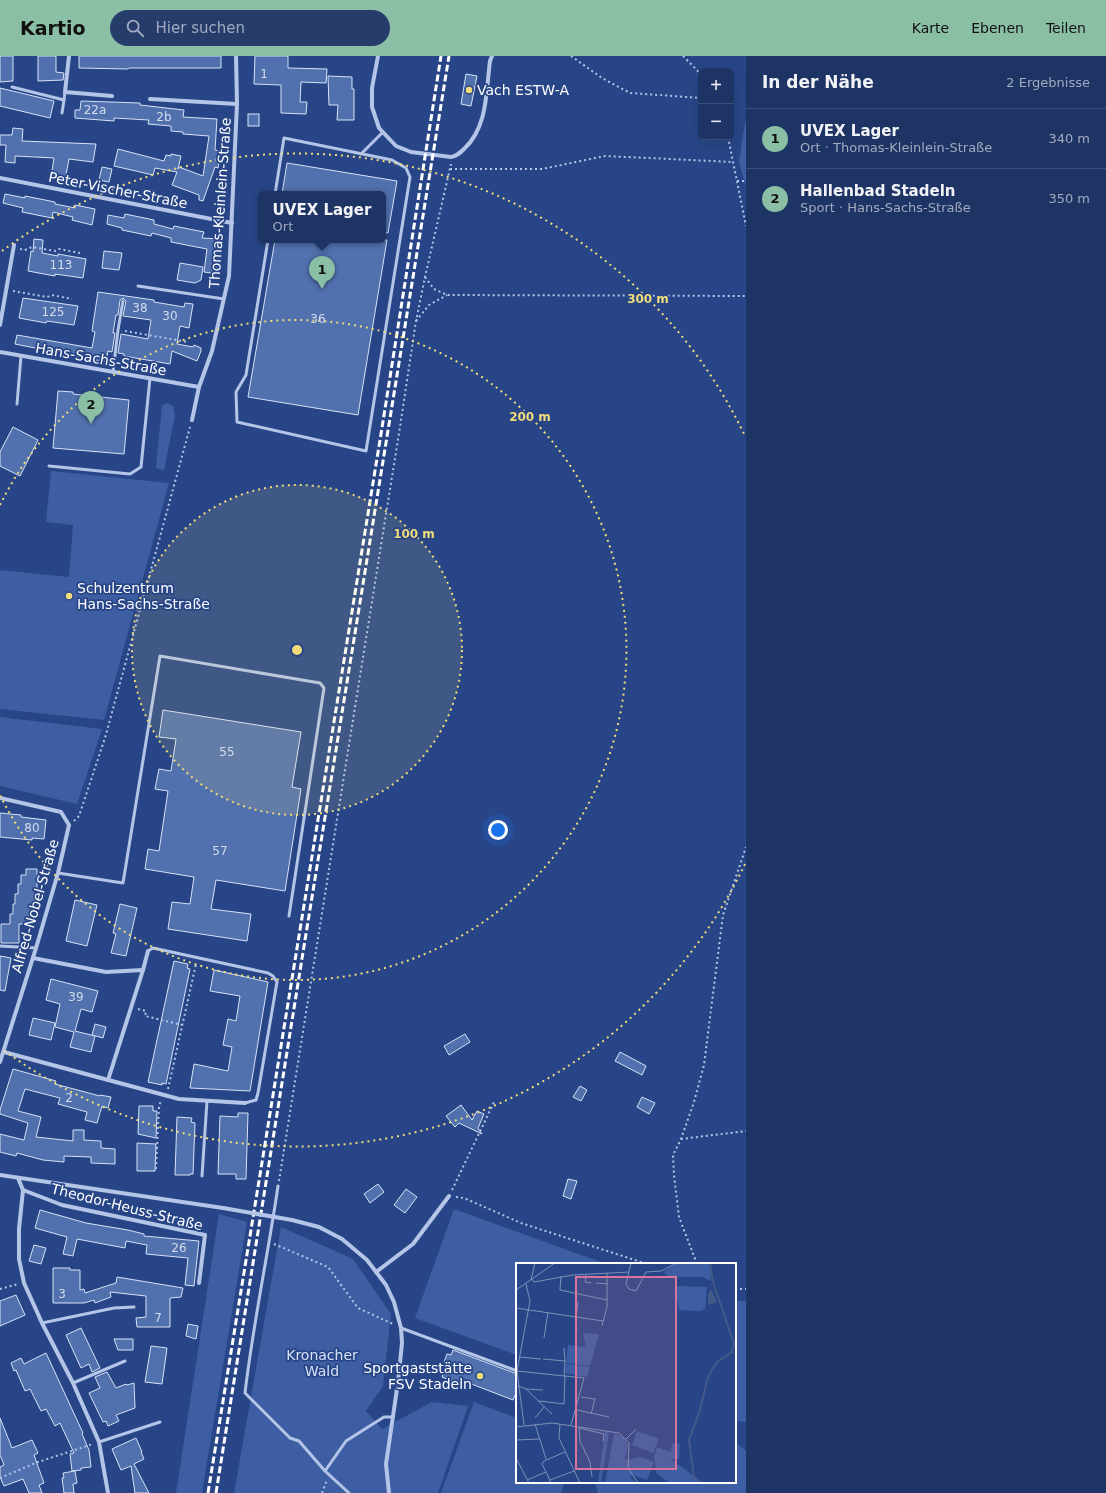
<!DOCTYPE html>
<html lang="de">
<head>
<meta charset="utf-8">
<style>
	:root { --surface:#1e3465; --page:#263c6b; --text:#f1f3f6; --muted:#a1aabf; --line:#3c4f79; --accent:#8abfa5 }
	body { margin:0; font-family:"DejaVu Sans",sans-serif; background:var(--page); color:var(--text) }
	.controls { position:absolute; right:12px; top:12px; display:grid; overflow:hidden; border-radius:6px; box-shadow:0 4px 16px #0002 }
	.controls button { width:36px; height:36px; display:grid; place-items:center; padding:0; border:0; border-bottom:1px solid var(--line); background:var(--surface); color:var(--text); font:20px sans-serif }
	.you { position:absolute; left:498px; top:774px; width:14px; height:14px; margin:-10px; border:3px solid #fff; border-radius:50%; background:#1a73e8; box-shadow:0 0 0 6px #1a73e833 }
	.badge { display:grid; place-items:center; width:26px; height:26px; border-radius:50%; background:var(--accent); color:#111; font-size:13px; font-weight:700 }
	.pin { position:absolute; translate:-50% -33px; filter:drop-shadow(0 1px 2px #0008) }
	.pin::after { content:''; position:absolute; top:21px; width:14px; height:12px; background:inherit; clip-path:polygon(0 0,100% 0,50% 100%) }
	.popup { position:absolute; left:258px; top:135px; width:128px; height:52px; box-sizing:border-box; display:grid; place-content:center; border-radius:6px; background:var(--surface); filter:drop-shadow(0 1px 3px #0005); font-size:13px; white-space:nowrap; color:var(--muted) }
	.popup b { font-size:15px; color:var(--text) }
	.popup::after { content:''; position:absolute; left:50%; top:100%; margin-left:-8px; border:8px solid transparent; border-top-color:var(--surface) }
	.list { margin:0; padding:0; list-style:none }
	h2 { display:flex; justify-content:space-between; align-items:center; height:52px; margin:0; padding:0 16px; font-size:17px }
	h2 small { font-size:13px; font-weight:400; color:var(--muted) }
	.list li { display:grid; grid-template-columns:26px 1fr auto; gap:12px; align-items:center; box-sizing:border-box; height:60px; padding:0 16px; border-top:1px solid var(--line) }
	.list b { display:block; font-size:15px; white-space:nowrap }
	.list p { margin:0; font-size:13px; white-space:nowrap; color:var(--muted) }
	.list em { font-size:13px; font-style:normal; color:var(--muted) }
	.icon { flex:none; width:22px; height:22px; fill:none; stroke:currentColor; stroke-width:2; stroke-linecap:round; stroke-linejoin:round }
	.map { position:relative; flex:none; width:746px; height:1437px; overflow:hidden }
	header { display:flex; align-items:center; gap:24px; box-sizing:border-box; height:56px; padding:0 20px; background:var(--accent); color:#111 }
	header strong { font-size:19px }
	nav { display:flex; gap:22px; margin-inline-start:auto; font-size:14px }
	.search { width:280px; height:36px; background:var(--page); display:flex; align-items:center; gap:10px; box-sizing:border-box; padding:0 14px; border-radius:22px; color:var(--muted); font-size:15px }
	main { display:flex }
	aside { flex:1; background:var(--surface) }
	.map>svg:first-child { display:block }
</style>
</head>
<body>
<header>
<strong>Kartio</strong>
<div class="search"><svg class="icon" aria-label="search" viewBox="0 0 24 24"><circle cx="10" cy="10" r="6"/><path d="M15 15l6 6"/></svg>Hier suchen</div>
<nav><a>Karte</a><a>Ebenen</a><a>Teilen</a></nav>
</header>
<main>
<div class="map">
<svg width="746" height="1437" viewBox="0 0 746 1437">
	<rect width="100%" height="100%" fill="#284687"/>
	<g fill="#3d5ea3">
		<path d="M745 66H746V131L739 106Z"/>
		<path d="M168 347 173 350 175 360 164 414 156 412 162 349Z"/>
		<path d="M51 415 169 427 104 664 0 653V514L69 521 73 469 46 466Z"/>
		<path d="M0 661 102 673 77 748 0 730Z"/>
		<path d="M454 1153 606 1208H517V1299L415 1262Z"/>
		<path d="M219 1158 247 1166 202 1437H176Z"/>
		<path d="M281 1171 353 1203 391 1258 383 1330 366 1355 382 1373 432 1346 468 1350 438 1437H234Z"/>
		<path d="M735 1245H746V1366L735 1365Z"/>
		<path d="M474 1346 517 1362V1426H565L561 1437H441Z"/>
		<path d="M735 1386 746 1395V1437H598L595 1426H735Z"/>
	</g>
	<g fill="#5170ae" stroke="#d7e2f6">
		<path d="M0 0H13V25L0 26Z"/>
		<path d="M38 0H56V16L64 17 63 24 38 25Z"/>
		<path d="M79 0H221V12H129L128 13 79 12Z"/>
		<path d="M255 0H288V12L327 13 326 27 301 26 300 46H307L306 58 281 57V29L254 28Z"/>
		<path d="M466 18 477 20 471 50 461 48Z"/>
		<path d="M328 20 352 21V33H354V64H337L338 49H329Z"/>
		<path d="M0 32 54 45 50 62 0 50Z"/>
		<path d="M81 45 140 47V49L184 54 183 61 217 63 215 94 221 95 218 112 215 111 203 145 199 144V139L172 129 177 116 155 112 153 119 114 110 118 93 164 105 166 99 171 100V98L181 100 178 113 179 111 203 120 209 80 183 78V76L171 75V70L148 68 149 64 114 62V65L75 62V54H80Z"/>
		<rect x="248" y="58" width="11" height="12"/>
		<path d="M13 72 23 73 22 85 96 88 93 106 69 103 65 124 51 121 54 102 15 100V107L5 106 6 89H0V79H12Z"/>
		<path d="M287 107 397 125 388 177H383V138H282Z"/>
		<path d="M102 111 112 113 109 126 99 124Z"/>
		<path d="M5 138 25 142V140L55 146V148L75 152V149L95 153 92 169 72 164 73 161 53 156 52 162 22 156 23 152 3 147Z"/>
		<path d="M125 158 154 164V168L173 173 174 170 204 176 202 182 222 183 218 218 204 216 207 193 171 186V182L152 177 151 180 122 174V172L107 168 108 159 124 162Z"/>
		<path d="M34 183 43 184 42 197 58 200V198L86 203 83 222 55 218V220L28 215 31 195 33 196Z"/>
		<path d="M275 184H387L358 359 248 341Z"/>
		<path d="M104 195 122 197 119 214 102 212Z"/>
		<path d="M180 207 203 211 201 224 195 227 177 224Z"/>
		<path d="M98 236 154 244V246L184 251 185 247 193 248 189 272 180 270 177 288 193 291 194 289 201 292V295L197 305 172 295 170 308 124 300V298L118 297 121 278 148 283 151 264 123 260 126 245 123 242 120 244 118 259H116L113 277H115L112 296 108 295 106 306 77 301V299L55 295V296L15 288 17 279 92 292 95 276 92 275Z"/>
		<path d="M23 242 78 250 74 269 47 265 46 267 19 262Z"/>
		<path d="M58 335 73 336V338L129 344 124 398 53 392Z"/>
		<path d="M13 371 38 384 20 420 0 410V396Z"/>
		<path d="M163 654 301 676 292 731 301 733 285 835 216 824 211 853 251 858 247 885 168 873 172 846 190 848 194 821 145 813 148 793 159 795 168 735 155 733 159 713 171 715 176 683 159 681Z"/>
		<path d="M0 757 21 759V761L46 764 44 783 32 782V784L0 781Z"/>
		<path d="M26 813H37V838H34V848H32V858H29V868H19V887H1V868H10V858H13V848H15V838H18V828H21V819H26Z"/>
		<path d="M75 844 97 849 87 890 66 885Z"/>
		<path d="M120 848 137 852 126 900 111 897 116 878 113 877Z"/>
		<path d="M0 900 11 902 5 935 0 934Z"/>
		<path d="M174 905 188 908 187 912 190 913 166 1028 162 1027V1029L148 1026Z"/>
		<path d="M214 914 268 926 250 1035 190 1032 194 1008 228 1015 232 991 223 989 228 963 236 965 240 940 210 935Z"/>
		<path d="M51 923 98 935 92 956 81 953 75 975 95 980 91 996 70 991 74 976 55 971 60 948 46 944Z"/>
		<path d="M33 962 55 967 51 984 29 979Z"/>
		<path d="M95 968 106 971 103 982 92 979Z"/>
		<path d="M465 978 470 986 449 999 444 990Z"/>
		<path d="M620 996 646 1010 642 1019 615 1005Z"/>
		<path d="M13 1013 56 1025 55 1028 100 1040V1039L111 1041 108 1052 102 1050 97 1067 85 1064 87 1056 58 1048 60 1042 25 1033 18 1055 41 1061 36 1081 73 1085V1074H84V1084L101 1085V1092L115 1093V1108L91 1107V1101L64 1100V1106L43 1104 17 1097 16 1100 0 1096V1078L24 1084 28 1067 0 1058V1054Z"/>
		<path d="M580 1030 587 1034 581 1045 573 1041Z"/>
		<path d="M642 1041 655 1047 649 1058 637 1051Z"/>
		<path d="M461 1049 472 1064 477 1055 484 1058 478 1072 482 1078 459 1067 455 1071 446 1060Z"/>
		<path d="M139 1050H153V1055H157L156 1082 138 1078Z"/>
		<path d="M238 1057H248L246 1123H236V1118H218L220 1060 238 1061Z"/>
		<path d="M177 1061 192 1062 191 1066 195 1067 193 1118H190V1119H175Z"/>
		<path d="M137 1087 156 1088 155 1115H137Z"/>
		<path d="M568 1123 577 1125 571 1143 563 1140Z"/>
		<path d="M378 1128 384 1136 370 1147 364 1138Z"/>
		<path d="M406 1133 417 1141 405 1157 394 1149Z"/>
		<path d="M40 1154 86 1167 128 1174 144 1178V1180L199 1185 194 1230 185 1229 188 1202 146 1198 147 1189 126 1185 125 1192 77 1183 73 1200 63 1198 67 1181 35 1172Z"/>
		<path d="M34 1189 46 1192 41 1208 29 1205Z"/>
		<path d="M53 1212H70V1214H80V1234L84 1233 85 1237 116 1227 117 1221 183 1232 181 1241 170 1242V1271H137L136 1262 146 1261V1240L110 1236 111 1241 95 1247 94 1244 84 1247H53Z"/>
		<path d="M16 1239 25 1259 0 1270V1245Z"/>
		<path d="M188 1268 198 1270 196 1283 186 1280Z"/>
		<path d="M81 1272 100 1312 92 1316 89 1308 81 1312 66 1279Z"/>
		<path d="M114 1283H133V1294H118Z"/>
		<path d="M151 1290 167 1292 162 1328 145 1326Z"/>
		<path d="M453 1294 517 1318V1335L513 1344 461 1324 459 1328 442 1321 447 1308 444 1306 447 1298 451 1299Z"/>
		<path d="M46 1297 83 1377 82 1378 89 1394 91 1411 81 1412V1414L72 1415 70 1398 74 1397 60 1367 55 1370 46 1353 41 1355 30 1333 25 1335 16 1314 14 1315 11 1307 21 1302 24 1308Z"/>
		<path d="M107 1316 116 1332 126 1328 127 1329 134 1327 135 1352 116 1359 119 1365 108 1370 106 1365 103 1366 89 1337 100 1332 95 1321Z"/>
		<path d="M0 1362 12 1392 32 1384 38 1397 34 1399 44 1427 39 1429 42 1437H29L23 1423 4 1430 0 1421V1411L4 1409 0 1399Z"/>
		<path d="M136 1382 142 1396H141L144 1403 134 1408 149 1437H135L131 1410 121 1414 112 1393Z"/>
		<path d="M75 1415 77 1427 73 1428 74 1437H64L62 1422H64L63 1417Z"/>
	</g>
	<g fill="none" stroke-linecap="round" stroke-linejoin="round">
		<g stroke="#b4c5e8" stroke-width="2" stroke-dasharray="2 3" stroke-linecap="butt">
			<path d="M571 0 602 22 630 37 701 42"/>
			<path d="M683 0 697 14 701 20"/>
			<path d="M728 81 746 170"/>
			<path d="M450 113H542L605 100 733 106"/>
			<path d="M737 125H746"/>
			<path d="M20 193 25 194 32 191 55 195 59 193 80 197"/>
			<path d="M425 221 434 233 447 239 746 240"/>
			<path d="M13 235 47 241 52 239 72 243"/>
			<path d="M416 265 429 249 447 239"/>
			<path d="M125 275 188 286"/>
			<path d="M74 765 79 760 105 682 190 371"/>
			<path d="M138 953 146 955 145 960 182 969"/>
			<path d="M168 1033 196 908"/>
			<path d="M681 1083 746 1075"/>
			<path d="M156 1113 159 1050 161 1045"/>
			<path d="M279 1125 400 371 416 265 425 221 451 108"/>
			<path d="M452 1134 495 1044"/>
			<path d="M456 1141 464 1142 521 1167 647 1208"/>
			<path d="M274 1188 328 1211 358 1252 393 1268"/>
			<path d="M697 1208 679 1161 674 1119 673 1099 681 1083 694 1046 704 1009 723 859 746 791"/>
			<path d="M0 1233 18 1228"/>
			<path d="M735 1233H746"/>
			<path d="M0 1422 38 1406 93 1388"/>
			<path d="M322 1437 327 1424"/>
		</g>
		<g stroke="#b4c5e8" stroke-width="3">
			<path d="M12 31 64 44 65 36"/>
			<path d="M62 57 64 44"/>
			<path d="M361 98 383 76"/>
			<path d="M268 184 246 319 236 336 237 366 366 395 410 121 406 112 392 104 284 82 275 138"/>
			<path d="M138 230 224 243"/>
			<path d="M113 316 118 274 123 245"/>
			<path d="M17 348 21 300"/>
			<path d="M49 410 130 418 141 411 150 322"/>
			<path d="M58 817 123 827 160 600 320 627 324 632 289 860"/>
			<path d="M0 890 36 892"/>
			<path d="M148 895 153 892 268 917 273 920 277 926 258 1037 256 1044 245 1047"/>
			<path d="M202 1120 207 1045"/>
			<path d="M278 1130C268 1199 253 1268 245 1337L290 1382 299 1385 325 1415 346 1385 384 1361H393"/>
			<path d="M42 1267 114 1252 134 1251"/>
			<path d="M401 1272 517 1315"/>
			<path d="M73 1327 125 1305"/>
			<path d="M99 1386 160 1366"/>
			<path d="M325 1415 349 1437"/>
		</g>
		<g stroke="#b4c5e8" stroke-width="4">
			<path d="M69 0 65 36 112 40"/>
			<path d="M378 0 372 32V51L379 72 396 90 411 96 451 101C457 100 460 97 464 93 488 71 486 35 490 5L492 0"/>
			<path d="M150 43 237 48"/>
			<path d="M0 122 232 167"/>
			<path d="M0 269 14 189"/>
			<path d="M0 296 199 331"/>
			<path d="M192 364 199 331 212 295 229 220 237 48 236 0"/>
			<path d="M0 742 61 756 69 769 58 817 36 892 0 1006"/>
			<path d="M33 902 106 916 143 914 108 1024"/>
			<path d="M143 914 148 895"/>
			<path d="M4 996 179 1043 245 1047"/>
			<path d="M0 1119 223 1152"/>
			<path d="M18 1122 23 1134 19 1173V1203L24 1227 42 1267 73 1327 99 1386 108 1437"/>
			<path d="M23 1134 62 1149 205 1179 199 1227"/>
			<path d="M292 1164 319 1171 342 1183 367 1204 386 1229 394 1246 401 1272 402 1287 398 1326 386 1408 389 1437"/>
			<path d="M376 1216 413 1188 449 1140"/>
		</g>
		<g stroke="#fff" stroke-width="3" stroke-dasharray="7 3" stroke-linecap="butt">
			<path d="M208 1437 381 378 441 0"/>
			<path d="M216 1437 305 884 449 0"/>
		</g>
		<path stroke="#b4c5e8" stroke-width="4" d="M223 1152 292 1164"/>
	</g>
	<circle cx="297" cy="594" r="165" fill="#f0dc7a" fill-opacity=".12"/>
	<g fill="none" stroke="#f0dc7a" stroke-width="2" stroke-dasharray="2 4">
		<circle cx="297" cy="594" r="165"/>
		<path d="M0 449A330 330 0 1 1 0 739"/>
		<path d="M745 808A496 496 0 0 1 2 993M2 195A496 496 0 0 1 745 380"/>
	</g>
	<g fill="#f0dc7a" stroke="#284687" stroke-width="1.5">
		<circle cx="469" cy="34" r="4"/>
		<circle cx="69" cy="540" r="4"/>
		<circle cx="480" cy="1320" r="4"/>
	</g>
	<g text-anchor="middle" dominant-baseline="central" stroke-width="3.5" stroke-linejoin="round" paint-order="stroke">
		<g font-size="12" fill="#d4dbeb">
			<text x="264" y="18">1</text>
			<text x="95" y="54">22a</text>
			<text x="164" y="61">2b</text>
			<text x="61" y="209">113</text>
			<text x="140" y="252">38</text>
			<text x="53" y="256">125</text>
			<text x="170" y="260">30</text>
			<text x="318" y="263">36</text>
			<text x="227" y="696">55</text>
			<text x="32" y="772">80</text>
			<text x="220" y="795">57</text>
			<text x="76" y="941">39</text>
			<text x="69" y="1042">2</text>
			<text x="179" y="1192">26</text>
			<text x="62" y="1238">3</text>
			<text x="158" y="1262">7</text>
		</g>
		<g font-size="14" fill="#fff" stroke="#284687" text-anchor="start">
			<text x="477" y="34">Vach ESTW-A</text>
			<text x="77" y="532">Schulzentrum<tspan x="77" dy="16">Hans-Sachs-Straße</tspan></text>
			<text x="472" y="1312" text-anchor="end">Sportgaststätte<tspan x="472" dy="16">FSV Stadeln</tspan></text>
		</g>
		<g font-size="14" fill="#fff" stroke="#284687">
			<text transform="translate(118 134) rotate(11)">Peter-Vischer-Straße</text>
			<text transform="translate(220 147) rotate(-86)">Thomas-Kleinlein-Straße</text>
			<text transform="translate(101 303) rotate(10)">Hans-Sachs-Straße</text>
			<text transform="translate(35 850) rotate(-74)">Alfred-Nobel-Straße</text>
			<text transform="translate(127 1151) rotate(14)">Theodor-Heuss-Straße</text>
		</g>
		<g font-size="14" fill="#d7e2f6" stroke="#284687">
			<text x="322" y="1299">Kronacher<tspan x="322" dy="16">Wald</tspan></text>
		</g>
	</g>
	<g transform="translate(516 1207)">
		<rect width="220" height="220" fill="#284687"/>
		<path d="M160 0H194L195 18 186 14H152L148 9ZM159 23 191 24 189 46 184 48 163 47ZM67 70 83 71 74 103 50 100 52 82 70 84ZM50 101 74 104 71 114 49 110ZM89 168 93 170 85 220H82ZM121 168 143 176 137 190 116 182ZM98 170 107 174 112 182 109 195 111 197 124 194 138 199 131 217 117 212 114 214 120 220H89ZM156 180 164 181 163 196H155L187 220H154L141 211 138 194 141 184 155 189Z" fill="#3d5ea3"/>
		<path d="M195 26 201 39 192 42V31Z" fill="#435988"/>
		<path fill="none" stroke="#435988" stroke-width="2" d="M186 220 178 214 173 177 183 150 192 114 201 99 216 89 218 81 197 19 194 0"/>
		<path fill="none" stroke="#7e90b7" stroke-width="1" d="M115 0 110 21 113 26 120 28 130 9 145 8 161 0M70 12 69 19 75 20M45 13 44 27 91 37M16 16 18 19 57 12 113 9M15 17 19 0M80 20 92 21M0 27 39 0M0 45 87 58M60 54 62 39M86 63 91 44V10M28 75 32 49M48 85 49 98M3 94 25 96M27 96 49 98 48 112M1 108 68 115 55 162M2 123 10 126 36 151M10 126 27 127M65 134 79 136 75 151M23 138 48 141 49 112M61 147 93 154M19 155 28 144M19 161 30 196M44 161 43 175 64 220M8 162 1 108 14 38 10 21M0 164 36 160 103 170 113 180 112 205 122 220M63 164 64 178 74 199 76 214M63 165 88 171 87 178M110 176 120 166M1 177 24 176M0 195 13 220M30 209 35 220M11 217 30 209 26 201 28 198 49 189M34 217 58 208"/>
		<path fill="#da749d" fill-opacity="0.15" stroke="#da749d" stroke-width="2" d="M60 14H160V206H60Z"/>
		<rect width="220" height="220" fill="none" stroke="#fff" stroke-width="2"/>
	</g>
	<circle cx="297" cy="594" r="6" fill="#f0dc7a" stroke="#284687" stroke-width="2"/>
	<g font-size="12" text-anchor="middle" font-weight="bold" fill="#f0dc7a" stroke="#284687" stroke-width="3.5" stroke-linejoin="round" paint-order="stroke">
		<text x="648" y="247">300 m</text>
		<text x="530" y="365">200 m</text>
		<text x="414" y="482">100 m</text>
	</g>
</svg>
<div class="controls">
<button>+</button>
<button>−</button>
</div>
<div class="you"></div>
<div class="pin badge" style="left:322px;top:233px">1</div>
<div class="popup"><b>UVEX Lager</b>Ort</div>
<div class="pin badge" style="left:91px;top:368px">2</div>
</div>
<aside>
<h2>In der Nähe<small>2 Ergebnisse</small></h2>
<ul class="list">
<li><span class="badge">1</span><div><b>UVEX Lager</b><p>Ort · Thomas-Kleinlein-Straße</p></div><em>340 m</em></li>
<li><span class="badge">2</span><div><b>Hallenbad Stadeln</b><p>Sport · Hans-Sachs-Straße</p></div><em>350 m</em></li>
</ul>
</aside>
</main>
</body>
</html>
